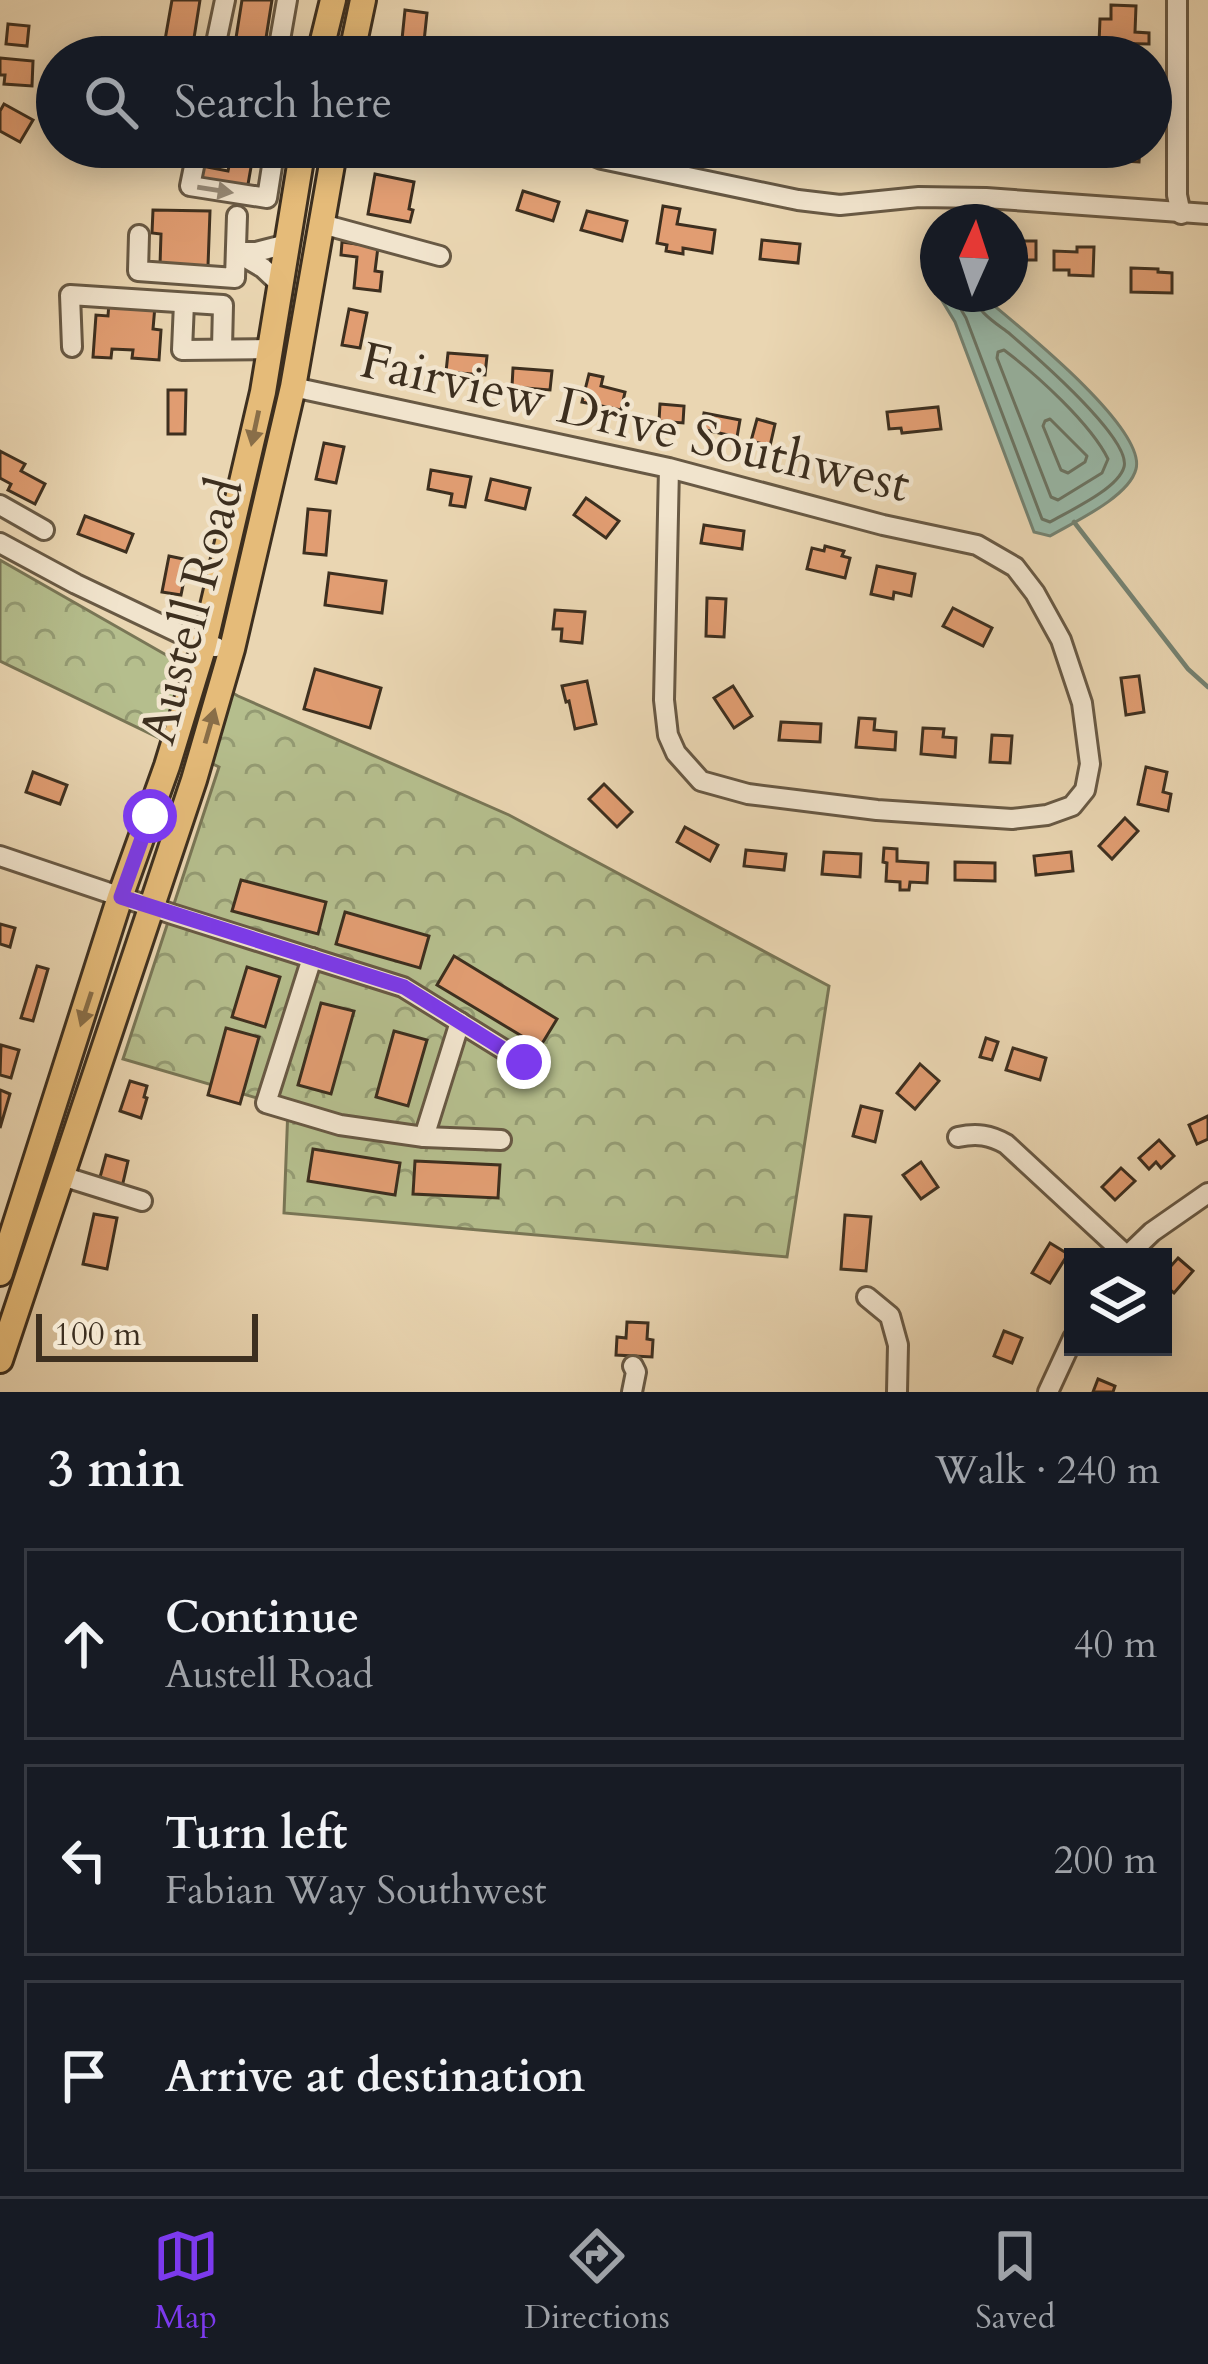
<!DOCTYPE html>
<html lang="en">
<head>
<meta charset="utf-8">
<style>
	:root { --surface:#171b24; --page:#242831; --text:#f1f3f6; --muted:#9ea1a6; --line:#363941; --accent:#7c3aed }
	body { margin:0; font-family:Cardo,serif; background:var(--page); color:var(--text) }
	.controls { position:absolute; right:36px; bottom:36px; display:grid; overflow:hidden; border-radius:0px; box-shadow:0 6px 30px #0003 }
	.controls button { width:108px; height:108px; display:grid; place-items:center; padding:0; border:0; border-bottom:3px solid var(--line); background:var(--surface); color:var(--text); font:60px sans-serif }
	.compass { position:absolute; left:920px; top:204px; width:108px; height:108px; border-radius:50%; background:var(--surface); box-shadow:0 6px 30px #0003; rotate:3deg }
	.scale { position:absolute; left:36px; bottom:30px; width:222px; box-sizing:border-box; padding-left:12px; border:6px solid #3d2f1f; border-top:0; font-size:33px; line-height:42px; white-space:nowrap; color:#3d2f1f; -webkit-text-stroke:9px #f1e4cd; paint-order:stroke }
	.stop { position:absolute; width:36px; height:36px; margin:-27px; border:9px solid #7c3aed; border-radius:50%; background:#fff }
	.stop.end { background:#7c3aed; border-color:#fff; box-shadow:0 3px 12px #0008 }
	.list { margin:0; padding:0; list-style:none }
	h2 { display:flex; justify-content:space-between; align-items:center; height:156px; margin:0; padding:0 48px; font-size:51px }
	h2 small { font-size:39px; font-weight:400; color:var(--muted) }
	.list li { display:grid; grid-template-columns:78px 1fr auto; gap:36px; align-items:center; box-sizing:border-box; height:192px; margin:0 24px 24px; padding:0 24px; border:3px solid var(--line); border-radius:0px }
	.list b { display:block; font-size:45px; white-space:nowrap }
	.list p { margin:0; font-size:39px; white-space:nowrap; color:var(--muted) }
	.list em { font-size:39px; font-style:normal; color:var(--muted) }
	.icon { flex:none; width:66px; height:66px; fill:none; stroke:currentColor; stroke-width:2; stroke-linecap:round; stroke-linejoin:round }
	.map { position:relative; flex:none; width:1208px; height:1392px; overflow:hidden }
	.search { position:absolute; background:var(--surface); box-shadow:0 6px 30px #0003; left:36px; right:36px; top:36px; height:132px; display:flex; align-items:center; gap:30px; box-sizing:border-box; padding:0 42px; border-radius:66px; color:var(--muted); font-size:45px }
	.sheet { height:804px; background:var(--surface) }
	nav { display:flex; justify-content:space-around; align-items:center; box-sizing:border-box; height:168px; border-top:3px solid var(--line); background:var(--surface); font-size:33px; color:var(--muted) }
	nav a { display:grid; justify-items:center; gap:6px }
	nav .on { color:var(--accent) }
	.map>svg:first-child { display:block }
</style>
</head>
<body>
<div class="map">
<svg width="1208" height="1392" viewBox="0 0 1208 1392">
	<defs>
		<pattern id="forest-crowns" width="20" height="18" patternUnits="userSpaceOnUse" patternTransform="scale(3)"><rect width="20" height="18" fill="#b5be8d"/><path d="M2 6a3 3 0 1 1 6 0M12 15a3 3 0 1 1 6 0" fill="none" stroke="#949b73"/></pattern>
	</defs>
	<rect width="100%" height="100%" fill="#ead6b2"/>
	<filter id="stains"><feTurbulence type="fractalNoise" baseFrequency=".00167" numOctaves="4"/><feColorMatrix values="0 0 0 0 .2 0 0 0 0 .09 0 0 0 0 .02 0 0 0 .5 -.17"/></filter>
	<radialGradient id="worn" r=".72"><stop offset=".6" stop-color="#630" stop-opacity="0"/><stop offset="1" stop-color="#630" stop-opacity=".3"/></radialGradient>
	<path fill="url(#forest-crowns)" stroke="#797656" stroke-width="3" d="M0 560 238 696 509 815 829 986 787 1257 284 1213 288 1107 123 1059 219 767 0 661Z"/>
	<path fill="#98b9a9" stroke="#748272" stroke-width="3" d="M938 294H980C1012 321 1147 427 1136 469 1129 497 1074 522 1050 536L1034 532 955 322Z"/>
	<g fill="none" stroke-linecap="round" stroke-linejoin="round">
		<g stroke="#6a7464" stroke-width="3">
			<path d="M952 294 966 318 1042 519 1050 522C1069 511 1118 489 1124 467 1132 439 1032 353 1010 334 996 323 976 312 974 294"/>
			<path d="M1004 350C1036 374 1091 424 1108 459L1102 473 1058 500 1051 497 997 358 998 352Z"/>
			<path d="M1050 419 1087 456 1085 462 1068 473 1061 470 1043 426 1045 421Z"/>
		</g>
		<path stroke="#748272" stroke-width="4.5" d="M1074 522 1188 669 1208 687"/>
	</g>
	<g fill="#e19d72" stroke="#3d2f1f" stroke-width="3">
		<path d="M172 0H200L191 57H162Z"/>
		<path d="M242 0H272L263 57H233Z"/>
		<path d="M1111 5 1136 6 1135 32 1149 33V44L1099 43 1100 19H1111Z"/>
		<path d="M405 10 427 13 423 51 401 49Z"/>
		<path d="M8 24 29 26 27 46 6 44Z"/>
		<path d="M0 58 33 61 32 86 4 84 5 75H0Z"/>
		<path d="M4 104 33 120 20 142 0 131V111Z"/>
		<path d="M233 147 254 150 247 190 200 182 202 166 228 171Z"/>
		<path d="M752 147H806L803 160 751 149Z"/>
		<path d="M979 147H1024V156L979 152Z"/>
		<path d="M1049 147H1079L1077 161 1048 157Z"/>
		<path d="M1108 147H1140L1139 162 1107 160Z"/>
		<path d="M375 174 414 182 409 209 413 210 410 222 368 214Z"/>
		<path d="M523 191 559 202 553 221 517 210Z"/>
		<path d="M663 206 680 209 677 224 715 230 712 253 683 248V254L666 251 667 245 657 243Z"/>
		<path d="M153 210 210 211 208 266 160 265 161 234 152 233Z"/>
		<path d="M587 211 627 221 622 241 581 230Z"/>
		<path d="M762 240 800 244 798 263 760 259Z"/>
		<path d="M1011 241H1036V260H1010Z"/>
		<path d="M342 242 378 247 375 271 382 272 380 291 354 288 357 257 341 255Z"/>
		<path d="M1077 247H1094L1093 276 1069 275V270H1054V251L1077 252Z"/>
		<path d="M1131 268 1158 269V272L1172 273V293L1131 292Z"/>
		<path d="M109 303 155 306 153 329 161 330 159 360 132 358 133 350 112 349 111 358 93 357 96 315 108 316Z"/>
		<path d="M349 309 367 313 360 348 342 345Z"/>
		<path d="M448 353 487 356 485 375 446 372Z"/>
		<path d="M513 368 552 371 550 390 512 387Z"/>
		<path d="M589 374 603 377 601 386 625 392 621 410 582 402Z"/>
		<path d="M168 390H186L185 434H168Z"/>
		<path d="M660 404 684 406 683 423 659 421Z"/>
		<path d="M938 407 941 429 902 433 901 428 889 429 887 412Z"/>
		<path d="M704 413 740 420 737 437 701 429Z"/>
		<path d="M757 419 775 424 770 446 751 441Z"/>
		<path d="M324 443 344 447 336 483 316 479Z"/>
		<path d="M0 451 25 464 21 471 45 484 35 504 8 490 11 484 0 478Z"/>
		<path d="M431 470 471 477 465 507 450 505 452 494 428 489Z"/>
		<path d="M491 479 530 488 525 509 486 500Z"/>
		<path d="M586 498 619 521 606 538 574 515Z"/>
		<path d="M308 509 330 511 326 555 304 553Z"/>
		<path d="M85 516 133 534 126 552 78 534Z"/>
		<path d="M704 525 744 531 742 549 701 543Z"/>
		<path d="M825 546 844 551 842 556 850 558 845 578 807 569 812 548 824 551Z"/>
		<path d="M169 556 188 560 181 595 162 592Z"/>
		<path d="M877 566 915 574 911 596 894 592 893 599 871 594Z"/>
		<path d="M329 573 386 581 382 613 325 605Z"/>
		<path d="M707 598 726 599 724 637 706 636Z"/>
		<path d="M953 608 992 628 983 646 943 626Z"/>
		<path d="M555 610 585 612 582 643 561 641 562 629H553Z"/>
		<path d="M315 669 381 688 370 728 304 709Z"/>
		<path d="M1139 676 1144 712 1126 715 1121 678Z"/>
		<path d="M587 681 596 724 575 729 569 701 566 702 562 686Z"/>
		<path d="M733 686 752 716 734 728 714 698Z"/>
		<path d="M859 718 875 719 874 730 896 732 895 750 856 747Z"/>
		<path d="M781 722 821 724 820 742 779 740Z"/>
		<path d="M923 728 944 729 943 737 956 738 955 757 921 754Z"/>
		<path d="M992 735 1012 736 1010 763 990 762Z"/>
		<path d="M1146 767 1167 772 1163 792 1171 794 1168 811 1138 804Z"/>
		<path d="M33 772 67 785 60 804 26 792Z"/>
		<path d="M604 784 632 812 617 827 589 799Z"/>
		<path d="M1125 818 1138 831 1112 859 1099 846Z"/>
		<path d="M685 827 718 845 710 861 677 842Z"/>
		<path d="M884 848 897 849V861L928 863 927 883 910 882 909 890H900V882L886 881 887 863 883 862Z"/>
		<path d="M746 850 786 854 784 870 744 866Z"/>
		<path d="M824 852 861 854 860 877 822 874Z"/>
		<path d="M1071 852 1073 871 1036 875 1034 856Z"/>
		<path d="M955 862 995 863V881L955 880Z"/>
		<path d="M241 880 326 902 318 934 232 911Z"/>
		<path d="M345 912 429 936 420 968 336 944Z"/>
		<path d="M0 924 15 928 10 947 0 944Z"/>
		<path d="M454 956 557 1019 540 1047 437 985Z"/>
		<path d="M37 966 48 969 33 1021 21 1018Z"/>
		<path d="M247 967 280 977 265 1027 232 1017Z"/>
		<path d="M321 1003 354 1011 331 1094 298 1085Z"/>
		<path d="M226 1028 259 1037 240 1104 208 1095Z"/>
		<path d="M394 1031 427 1040 408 1106 376 1097Z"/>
		<path d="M986 1038 998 1042 992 1060 980 1057Z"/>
		<path d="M1 1045 19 1050 11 1078 0 1075Z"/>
		<path d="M1013 1048 1046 1058 1040 1080 1006 1070Z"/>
		<path d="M920 1064 939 1081 915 1109 897 1093Z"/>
		<path d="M130 1081 147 1086 144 1097 147 1098 141 1118 120 1111Z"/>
		<path d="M0 1090 10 1094 0 1128Z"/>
		<path d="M861 1106 882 1111 875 1142 853 1136Z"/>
		<path d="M1208 1116V1139L1197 1144 1189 1125Z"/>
		<path d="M1159 1140 1174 1156 1161 1168 1156 1162 1149 1169 1139 1158Z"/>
		<path d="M313 1149 400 1163 395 1195 308 1181Z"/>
		<path d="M106 1155 128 1161 122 1187 99 1181Z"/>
		<path d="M415 1161 500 1165 498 1198 413 1194Z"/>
		<path d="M921 1162 938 1187 921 1199 903 1175Z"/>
		<path d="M1121 1168 1135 1181 1115 1200 1102 1187Z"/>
		<path d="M94 1214 117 1218 107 1269 83 1264Z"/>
		<path d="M845 1215 871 1217 866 1271 841 1269Z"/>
		<path d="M1050 1243 1068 1254 1050 1283 1032 1273Z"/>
		<path d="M1178 1258 1193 1271 1174 1293 1163 1284V1275Z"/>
		<path d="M627 1322 648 1323 647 1339 653 1340 652 1357 616 1355 617 1337 626 1338Z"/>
		<path d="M1004 1331 1022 1338 1012 1363 994 1356Z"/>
		<path d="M1098 1379 1115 1386 1113 1392H1093Z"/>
	</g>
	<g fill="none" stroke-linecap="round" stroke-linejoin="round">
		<defs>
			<g id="minor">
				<path d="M1177 0V195L1181 214"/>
				<path d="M278 51 303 57"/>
				<path d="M213 57 225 0"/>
				<path d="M277 57 287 0"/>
				<path d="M198 147 190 186 267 198 275 147"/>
				<path d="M572 147 602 159 798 200 840 205 919 197 986 198 1208 214"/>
				<path d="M322 224 440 256"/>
				<path d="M139 235 138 271 235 278 237 216"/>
				<path d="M280 284 263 268 236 252H256L287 244"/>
				<path d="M184 303 182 350 270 349"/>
				<path d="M72 347 70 295 223 305 222 348"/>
				<path d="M293 387 669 468 883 525 977 545 1015 567 1035 593 1061 640 1082 703 1090 764 1085 790 1072 806 1047 815 1012 819 877 810 748 794 701 781 676 753 668 735 664 700 669 468"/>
				<path d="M0 505 44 530"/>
				<path d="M0 543 76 584 204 645 216 647"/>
				<path d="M0 856 172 914 403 987 524 1062"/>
				<path d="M312 958 266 1103 340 1125 424 1137 501 1140"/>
				<path d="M424 1137 460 1022"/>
				<path d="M958 1137C977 1133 990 1135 1006 1144L1127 1256"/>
				<path d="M62 1176 142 1201"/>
				<path d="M1126 1257 1152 1232 1208 1193"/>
				<path d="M867 1297 890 1316 898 1345 897 1392"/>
				<path d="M632 1392 636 1372 633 1366"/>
				<path d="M1048 1392 1073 1338"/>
			</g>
			<g id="major">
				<path d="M319 57 333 0"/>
				<path d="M351 57 363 0"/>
				<path d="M0 1273 120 897 167 766 204 645 263 392 303 147"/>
				<path d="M0 1360 194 780 232 649 293 387 335 147"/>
			</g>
		</defs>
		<use href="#minor" stroke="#685944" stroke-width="24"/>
		<use href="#major" stroke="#3d2f1f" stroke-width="30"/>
		<use href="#minor" stroke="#f1e4cd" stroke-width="18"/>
		<use href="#major" stroke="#e5bb79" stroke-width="24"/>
	</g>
	<defs><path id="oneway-solid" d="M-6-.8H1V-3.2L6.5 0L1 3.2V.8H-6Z" transform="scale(3)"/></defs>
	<use fill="#978a76" href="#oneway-solid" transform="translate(215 190) rotate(9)"/>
	<g fill="#896e48">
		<use href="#oneway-solid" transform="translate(255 428) rotate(102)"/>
		<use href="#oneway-solid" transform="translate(210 726) rotate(-74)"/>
		<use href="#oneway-solid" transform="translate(86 1009) rotate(108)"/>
	</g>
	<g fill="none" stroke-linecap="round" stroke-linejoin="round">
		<path stroke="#7c3aed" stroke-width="15" d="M150 816 121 897 404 987 524 1062"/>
	</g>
	<g text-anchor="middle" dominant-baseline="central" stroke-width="9" stroke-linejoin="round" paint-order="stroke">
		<g font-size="51" fill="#3d2f1f" stroke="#f1e4cd">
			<text transform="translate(635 423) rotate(13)">Fairview Drive Southwest</text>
			<text transform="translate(192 611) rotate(-75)">Austell Road</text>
		</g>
	</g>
	<rect width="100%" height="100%" filter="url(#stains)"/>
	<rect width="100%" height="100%" fill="url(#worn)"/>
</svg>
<div class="controls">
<button><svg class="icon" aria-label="layers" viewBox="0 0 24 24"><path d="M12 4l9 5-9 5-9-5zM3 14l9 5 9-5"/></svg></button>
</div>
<svg class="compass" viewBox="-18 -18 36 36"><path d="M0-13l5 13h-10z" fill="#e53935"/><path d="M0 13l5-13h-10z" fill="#9ea1a6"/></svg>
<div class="scale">100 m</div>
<div class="stop" style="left:150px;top:816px"></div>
<div class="stop end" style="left:524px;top:1062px"></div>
<div class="search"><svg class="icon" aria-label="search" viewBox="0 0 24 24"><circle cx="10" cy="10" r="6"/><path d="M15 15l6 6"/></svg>Search here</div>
</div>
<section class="sheet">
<h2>3 min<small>Walk · 240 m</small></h2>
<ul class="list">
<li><svg class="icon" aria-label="ahead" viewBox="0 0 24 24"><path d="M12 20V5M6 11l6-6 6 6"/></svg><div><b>Continue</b><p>Austell Road</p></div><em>40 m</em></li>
<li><svg class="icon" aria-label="left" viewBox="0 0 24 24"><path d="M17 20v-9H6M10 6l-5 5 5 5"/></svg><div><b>Turn left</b><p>Fabian Way Southwest</p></div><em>200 m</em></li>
<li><svg class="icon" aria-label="arrive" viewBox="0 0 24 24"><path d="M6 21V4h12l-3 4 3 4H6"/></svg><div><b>Arrive at destination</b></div></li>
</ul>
</section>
<nav>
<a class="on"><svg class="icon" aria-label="map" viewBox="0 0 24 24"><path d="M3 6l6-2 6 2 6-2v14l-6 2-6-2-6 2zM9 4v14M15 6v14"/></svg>Map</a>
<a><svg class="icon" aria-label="directions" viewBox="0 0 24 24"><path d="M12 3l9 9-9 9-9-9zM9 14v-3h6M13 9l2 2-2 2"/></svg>Directions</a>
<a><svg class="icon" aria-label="saved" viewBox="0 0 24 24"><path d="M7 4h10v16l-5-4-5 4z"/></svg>Saved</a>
</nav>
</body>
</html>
